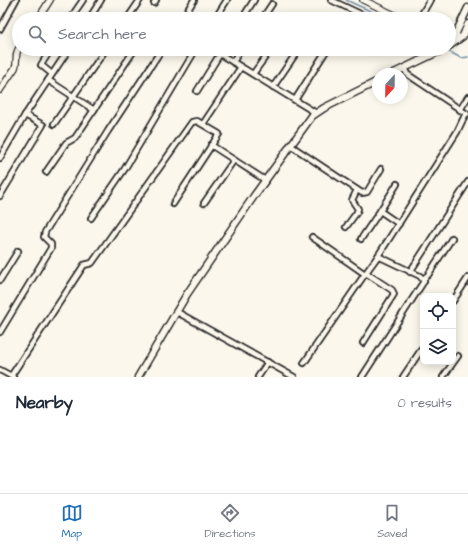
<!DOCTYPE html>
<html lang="en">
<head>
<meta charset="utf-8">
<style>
	:root { --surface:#fff; --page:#f2f2f3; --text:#1f2937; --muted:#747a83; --line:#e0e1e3; --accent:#1f6fb2 }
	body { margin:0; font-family:"Architects Daughter",sans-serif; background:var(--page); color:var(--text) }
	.controls { position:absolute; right:12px; bottom:12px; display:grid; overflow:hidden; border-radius:8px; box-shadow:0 2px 10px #0003 }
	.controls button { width:36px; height:36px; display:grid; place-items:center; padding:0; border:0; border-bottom:1px solid var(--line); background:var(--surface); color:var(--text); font:20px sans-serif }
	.compass { position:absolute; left:372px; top:68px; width:36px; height:36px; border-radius:50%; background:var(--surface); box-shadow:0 2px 10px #0003; rotate:202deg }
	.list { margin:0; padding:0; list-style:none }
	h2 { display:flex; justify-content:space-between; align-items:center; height:52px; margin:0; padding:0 16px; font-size:17px }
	h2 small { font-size:13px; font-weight:400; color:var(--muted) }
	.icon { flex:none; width:22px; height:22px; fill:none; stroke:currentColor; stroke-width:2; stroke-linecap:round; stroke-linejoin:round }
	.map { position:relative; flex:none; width:468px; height:377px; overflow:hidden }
	.search { position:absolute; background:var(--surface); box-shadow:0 2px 10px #0003; left:12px; right:12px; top:12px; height:44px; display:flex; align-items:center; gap:10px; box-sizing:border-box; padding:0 14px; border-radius:22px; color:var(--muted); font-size:15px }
	.sheet { height:116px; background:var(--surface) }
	nav { display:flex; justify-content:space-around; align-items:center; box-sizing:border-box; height:56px; border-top:1px solid var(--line); background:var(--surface); font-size:11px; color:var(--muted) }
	nav a { display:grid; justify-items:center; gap:2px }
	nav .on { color:var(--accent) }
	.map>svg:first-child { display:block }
</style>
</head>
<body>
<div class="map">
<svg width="468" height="377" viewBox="0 0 468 377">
	<rect width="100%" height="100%" fill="#fbf7ec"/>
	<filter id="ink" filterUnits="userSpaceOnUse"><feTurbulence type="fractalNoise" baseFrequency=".025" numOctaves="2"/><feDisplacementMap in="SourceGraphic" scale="8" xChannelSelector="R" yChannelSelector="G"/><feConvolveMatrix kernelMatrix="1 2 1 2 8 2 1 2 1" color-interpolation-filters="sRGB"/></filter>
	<g filter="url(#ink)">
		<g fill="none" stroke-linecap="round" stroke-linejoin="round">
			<g stroke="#7091aa" stroke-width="1.5">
				<path d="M346 0 388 19"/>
				<path d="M446 50 461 58 468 57"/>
			</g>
			<defs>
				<g id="minor">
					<path d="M331 0 371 19"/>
					<path d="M154 3 156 0"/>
					<path d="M70 19 83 0"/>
					<path d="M89 19 101 0"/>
					<path d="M127 19 140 0"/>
					<path d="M182 19 194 0"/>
					<path d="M215 19 227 0"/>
					<path d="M242 19 254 0"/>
					<path d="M262 19 272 4"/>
					<path d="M419 19 430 0"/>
					<path d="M0 29 16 0"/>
					<path d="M51 49 41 65 52 74"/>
					<path d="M220 54 316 113"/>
					<path d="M233 62 241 49"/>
					<path d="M404 68 407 74 467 114"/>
					<path d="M253 74 271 49"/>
					<path d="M48 80 94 110"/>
					<path d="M273 87 299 49"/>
					<path d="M197 91 223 49"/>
					<path d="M295 100 326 51"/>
					<path d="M460 110 468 97"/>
					<path d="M54 124 106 49"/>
					<path d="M203 124 241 67"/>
					<path d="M211 145 265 180"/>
					<path d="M290 145 362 193 367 192 381 169"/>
					<path d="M0 158 25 115 69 49"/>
					<path d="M46 172 66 143 75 138 135 49"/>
					<path d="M0 196 43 125 25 115"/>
					<path d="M204 203 234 160"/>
					<path d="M380 211 399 224"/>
					<path d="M91 218 124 170 196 49"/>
					<path d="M346 227 357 212 358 209 352 200 357 190"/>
					<path d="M312 237 365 274 378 256 457 132 466 113"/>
					<path d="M361 239 380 211 397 184"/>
					<path d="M410 272 468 182"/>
					<path d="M423 279 428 275 452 238"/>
					<path d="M0 280 18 251"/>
					<path d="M453 301 468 278"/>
					<path d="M177 312 294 377"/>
					<path d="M0 332 51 248V244L44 237 45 232 108 131 162 49"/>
					<path d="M363 343 394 294 392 290 366 273"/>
					<path d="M304 363 365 274"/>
					<path d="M0 370 13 377"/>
					<path d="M11 376 84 265 92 263 192 122 197 121 219 134 173 204"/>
					<path d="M258 377 268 362"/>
					<path d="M362 377 424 281 420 276 378 256"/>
					<path d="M403 377 423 347"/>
					<path d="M443 377 458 356"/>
				</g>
				<g id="tertiary">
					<path d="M363 0 403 19"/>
					<path d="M38 19 50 0"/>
					<path d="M0 90 15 68C18 61 14 55 19 48"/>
				</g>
				<g id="secondary">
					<path d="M457 40 456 33 468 8"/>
					<path d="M449 46 463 36 468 24"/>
					<path d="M392 74 444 49"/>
					<path d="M138 377 187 294 254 196 312 116 324 108 378 81"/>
				</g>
			</defs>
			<use href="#minor" stroke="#2b2b2b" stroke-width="8"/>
			<use href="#tertiary" stroke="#2b2b2b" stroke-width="8"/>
			<use href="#secondary" stroke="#2b2b2b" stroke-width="9"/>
			<use href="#minor" stroke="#fbf7ec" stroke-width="4.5"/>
			<use href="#tertiary" stroke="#fbf7ec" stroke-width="5.5"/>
			<use href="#secondary" stroke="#fbf7ec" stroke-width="6"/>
		</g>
	</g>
</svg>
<div class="controls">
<button><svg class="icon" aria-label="locate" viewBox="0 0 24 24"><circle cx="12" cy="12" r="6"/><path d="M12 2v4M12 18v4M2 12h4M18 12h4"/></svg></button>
<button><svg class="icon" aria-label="layers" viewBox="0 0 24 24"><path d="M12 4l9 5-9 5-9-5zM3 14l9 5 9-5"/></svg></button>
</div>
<svg class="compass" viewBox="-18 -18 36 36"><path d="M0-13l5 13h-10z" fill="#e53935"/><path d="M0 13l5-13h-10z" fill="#747a83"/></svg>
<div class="search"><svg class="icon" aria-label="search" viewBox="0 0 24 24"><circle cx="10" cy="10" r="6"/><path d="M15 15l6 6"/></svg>Search here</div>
</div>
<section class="sheet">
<h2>Nearby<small>0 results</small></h2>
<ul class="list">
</ul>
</section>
<nav>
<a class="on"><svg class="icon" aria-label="map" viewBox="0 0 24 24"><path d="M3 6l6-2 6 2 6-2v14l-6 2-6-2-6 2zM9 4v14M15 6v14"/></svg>Map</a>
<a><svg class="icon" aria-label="directions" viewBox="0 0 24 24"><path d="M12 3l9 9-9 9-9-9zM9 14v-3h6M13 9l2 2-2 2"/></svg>Directions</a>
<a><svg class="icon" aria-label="saved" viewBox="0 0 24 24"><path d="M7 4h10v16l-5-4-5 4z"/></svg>Saved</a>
</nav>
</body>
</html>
